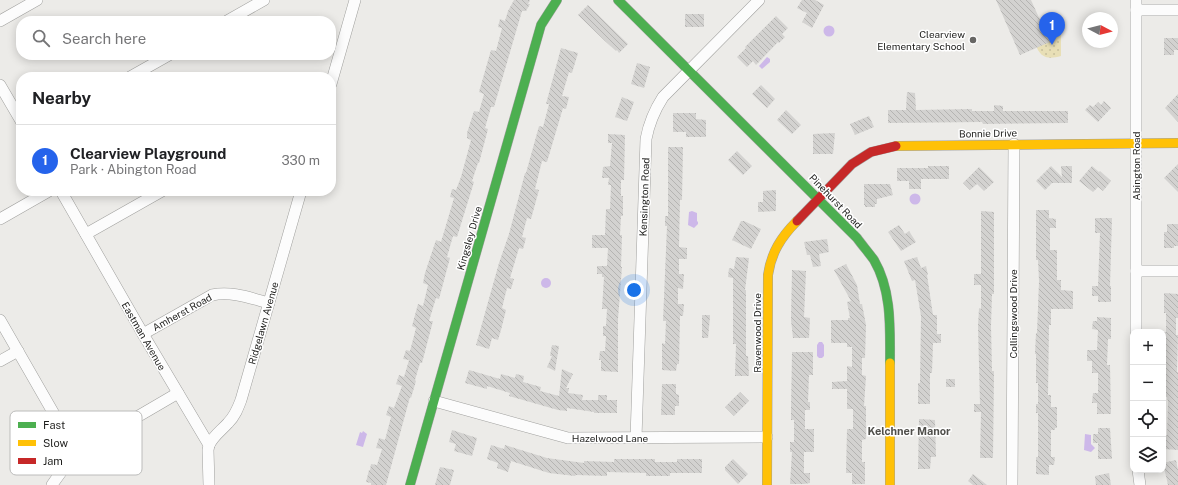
<!DOCTYPE html>
<html lang="en">
<head>
<meta charset="utf-8">
<style>
	:root { --surface:#fff; --page:#f2f2f2; --text:#202124; --muted:#757577; --line:#e0e0e0; --accent:#2563eb }
	body { margin:0; font-family:"Public Sans",sans-serif; background:var(--page); color:var(--text) }
	.controls { position:absolute; right:12px; bottom:12px; display:grid; overflow:hidden; border-radius:8px; box-shadow:0 2px 10px #0003 }
	.controls button { width:36px; height:36px; display:grid; place-items:center; padding:0; border:0; border-bottom:1px solid var(--line); background:var(--surface); color:var(--text); font:20px sans-serif }
	.compass { position:absolute; left:1082px; top:12px; width:36px; height:36px; border-radius:50%; background:var(--surface); box-shadow:0 2px 10px #0003; rotate:97deg }
	.you { position:absolute; left:634px; top:290px; width:14px; height:14px; margin:-10px; border:3px solid #fff; border-radius:50%; background:#1a73e8; box-shadow:0 0 0 6px #1a73e833 }
	.badge { display:grid; place-items:center; width:26px; height:26px; border-radius:50%; background:var(--accent); color:#fff; font-size:13px; font-weight:700 }
	.pin { position:absolute; translate:-50% -33px; filter:drop-shadow(0 1px 2px #0008) }
	.pin::after { content:''; position:absolute; top:21px; width:14px; height:12px; background:inherit; clip-path:polygon(0 0,100% 0,50% 100%) }
	.list { margin:0; padding:0; list-style:none }
	h2 { display:flex; justify-content:space-between; align-items:center; height:52px; margin:0; padding:0 16px; font-size:17px }
	h2 small { font-size:13px; font-weight:400; color:var(--muted) }
	.list li { display:grid; grid-template-columns:26px 1fr auto; gap:12px; align-items:center; box-sizing:border-box; height:72px; padding:0 16px; border-top:1px solid var(--line) }
	.list b { display:block; font-size:15px; white-space:nowrap }
	.list p { margin:0; font-size:13px; white-space:nowrap; color:var(--muted) }
	.list em { font-size:13px; font-style:normal; color:var(--muted) }
	.icon { flex:none; width:22px; height:22px; fill:none; stroke:currentColor; stroke-width:2; stroke-linecap:round; stroke-linejoin:round }
	.map { position:relative; flex:none; width:1178px; height:485px; overflow:hidden }
	.search { position:absolute; background:var(--surface); box-shadow:0 2px 10px #0003; left:16px; top:16px; width:320px; height:44px; display:flex; align-items:center; gap:10px; box-sizing:border-box; padding:0 14px; border-radius:16px; color:var(--muted); font-size:15px }
	.panel { position:absolute; background:var(--surface); box-shadow:0 2px 10px #0003; left:16px; top:72px; width:320px; height:124px; border-radius:16px }
	.map>svg:first-child { display:block }
</style>
</head>
<body>
<div class="map">
<svg width="1178" height="485" viewBox="0 0 1178 485">
	<defs>
		<pattern id="green-dots" width="8" height="8" patternUnits="userSpaceOnUse"><rect width="8" height="8" fill="#e8dfb6"/><path d="M2 2h.1M6 6h.1" fill="none" stroke="#c7bf9c" stroke-width="1.8" stroke-linecap="round"/></pattern>
		<pattern id="building-back-hatch" width="6" height="6" patternUnits="userSpaceOnUse"><rect width="6" height="6" fill="#d3d2d0"/><path d="M-1 5l2 2M0 0l6 6M5-1l2 2" fill="none" stroke="#b5b4b2"/></pattern>
	</defs>
	<rect width="100%" height="100%" fill="#ecebe8"/>
	<path fill="url(#green-dots)" d="M1061 28V56C1050 59 1042 59 1037 48L1047 35Z"/>
	<g fill="#cdb8e9">
		<circle cx="829" cy="31" r="5.5"/>
		<path d="M767 57 770 59V62L762 69 759 66Z"/>
		<circle cx="915" cy="199" r="5.5"/>
		<path d="M692 211 697 213V221L698 222V224L694 228 688 225 689 212Z"/>
		<circle cx="546" cy="283" r="5"/>
		<path d="M819 342H822L824 345V356L822 358H819L817 356V345Z"/>
		<path d="M363 431 367 434 363 447 356 445 360 432 362 433Z"/>
		<path d="M1085 434 1091 435V444L1095 448 1091 452 1084 450Z"/>
	</g>
	<g fill="url(#building-back-hatch)">
		<path d="M514 0H530L528 4H530L526 11H522L494 107H491L485 128 488 129 479 163H478L472 181 474 182 457 237 453 236 447 257 450 258 439 299 436 298 429 321H433L422 363H420L415 380 416 381 411 398 410 397 386 485H371V483L366 482 369 470H370L371 464 377 465 382 449 376 448 379 438 385 440 391 417 386 415 389 406 394 408 402 386 396 384 399 375 404 377 409 360 403 359 406 350 410 351 416 328 412 326 418 304 423 306 428 285 423 283 425 273 436 240 441 242 454 198 450 197 452 189 456 190 461 177 471 140 467 138V133L474 111 479 112 484 94 479 92 491 50 496 51 502 28 498 27 500 19 505 21 508 11Z"/>
		<path d="M802 0H815L824 5 812 28 802 22 807 13 797 8Z"/>
		<path d="M996 0H1031L1050 42 1020 55Z"/>
		<path d="M588 5 628 44 619 53 617 50 616 51 605 41 578 15Z"/>
		<rect x="685" y="14" width="19" height="13"/>
		<path d="M776 16 788 28 782 34 785 37 779 43 778 42 756 65 753 61 747 67 737 57 746 48 745 47Z"/>
		<path d="M1164 38H1178V50H1174V55H1164Z"/>
		<path d="M561 48 578 53 572 73 569 72 562 96 569 97 566 109 563 108 547 162 542 161 535 189 539 190 531 219 527 218 522 237 526 238 523 249 519 248 510 278 514 279 511 289 507 288 502 308 506 310 501 330 498 340 492 338 489 349 476 345 499 263 509 234 525 173H526L539 126 543 127 549 104H546Z"/>
		<path d="M637 63 650 67 644 88 631 84Z"/>
		<path d="M761 85 775 99 767 108 752 94Z"/>
		<path d="M907 92 915 93 916 110 972 109V111H994V105L1003 106V111H1068V123L983 124 982 122 888 123V110H906Z"/>
		<path d="M1178 94V122L1165 108Z"/>
		<path d="M622 97 634 102 627 121 615 117Z"/>
		<path d="M1104 101 1111 108 1098 122 1085 110 1090 105 1093 107 1098 102 1101 105Z"/>
		<path d="M786 110 801 125 792 134 777 120Z"/>
		<path d="M673 113H696V119L706 120V137H686V132H673Z"/>
		<path d="M869 116 874 127 855 135 850 124Z"/>
		<path d="M835 133 833 154H813V134Z"/>
		<path d="M608 134 625 135 624 180H621V196H623V216H621L620 235H622L621 267H622L618 319V372L601 371V360H599L600 351H605L606 336H603V326H606L607 309H602L604 277H602V274H597V266H607L608 248H592V235H605L606 209H610L611 185H608L609 178H602L603 167 610 166 612 143H608Z"/>
		<path d="M668 147H683L682 200H680L679 247 687 248V259H679V274H684L683 289 678 288V304H684L683 316H680L679 364H677L676 371 662 370V343L665 344 666 321H663L667 226H665V216H668Z"/>
		<path d="M737 151 752 166 743 175 728 160Z"/>
		<path d="M1178 164V192L1164 178Z"/>
		<path d="M928 166H949V179H921V189H909V181H897V168H928Z"/>
		<path d="M1051 166 1062 177 1061 166H1072V183H1052L1045 190 1036 181Z"/>
		<path d="M1092 166 1099 172 1100 171 1111 181 1103 191 1098 187 1093 192 1079 181Z"/>
		<path d="M979 167 994 182 984 191 977 184 970 190 963 183Z"/>
		<path d="M864 184H890L893 195 877 199V204H875V207H865V205H864Z"/>
		<path d="M776 190V211L758 212V202H763V191Z"/>
		<path d="M1036 210H1049V218L1056 219V228H1050V250H1057V280H1061V290L1073 291V309H1051V325H1049L1048 395H1051V407H1057V428H1055V430H1051V457H1055L1054 465H1049V475L1036 474V457H1038V413H1036V404H1038V383H1036V354H1035L1036 333H1037L1039 281 1038 260H1036Z"/>
		<path d="M981 211 994 212V294H992L991 326 992 371H994L993 458H980L981 412H974V404H980L978 326 979 308 981 309V285H974V274H981Z"/>
		<path d="M1095 218H1112L1110 286H1111V302H1098V296H1092V286H1098L1100 233H1095Z"/>
		<path d="M741 221H744L761 229 751 249 732 240Z"/>
		<path d="M1167 224H1178V246H1174V248H1164V232H1167Z"/>
		<path d="M899 225 905 234 909 231 916 242 901 251 888 232Z"/>
		<path d="M827 239 829 252 819 254 821 266 813 267 810 255H807L804 242Z"/>
		<path d="M736 257 749 258 745 290H746V356H748L749 376H735L736 344H733V278L728 277 729 268 734 269Z"/>
		<path d="M917 257 921 268 926 266 928 275H927L933 315H937V334H941V343H933L932 373H930V404H918V383H920L921 316 915 280 912 281 904 261Z"/>
		<path d="M846 264 857 285 860 304H862L866 325 865 358H862V375L866 376 864 406H866V439L862 440V462H865V484H852V473H846L847 429H853V409H847V389H832V382L847 381V366L852 367V347H847V343H831V320H848V318H850L847 302 851 301 834 270Z"/>
		<path d="M792 270 806 271 804 317 810 318 809 338H793L791 320Z"/>
		<path d="M1164 293 1178 294V318H1176V335H1178L1177 372H1178V450L1164 449V435H1167L1168 402 1167 397H1165L1166 358H1163V332H1166V313H1164Z"/>
		<path d="M702 315H710V317L708 338H702Z"/>
		<path d="M1097 317 1111 318V339H1108L1107 365H1110L1111 414H1097V403H1092L1093 393H1098V373H1092V361H1087V350H1097L1098 330 1092 329 1093 321H1097Z"/>
		<path d="M552 345 559 346 555 371 547 367 552 356H550Z"/>
		<path d="M792 352H813V375H809L808 402H810V410H805V429H814V452H804V473H810V483L804 484H790L792 452H790V442H794V420H791V410Z"/>
		<path d="M562 369 573 374 566 388H569L568 393 583 395 582 400H598V395H607V400H617V413H594V412L567 408V411L558 410 509 396 510 393 487 386V389L465 383 469 370 500 379 501 374 515 378 516 374 524 376 523 382 541 387 540 391 559 396Z"/>
		<rect x="946" y="379" width="9" height="8"/>
		<path d="M662 384H676V394L679 395V406H675V415H661Z"/>
		<path d="M740 392 749 401 734 416 725 407Z"/>
		<path d="M919 419 935 420 936 457H931L930 469H918Z"/>
		<path d="M1098 428H1110L1112 459H1098V443H1093V434H1098Z"/>
		<path d="M452 430 477 438 472 456 454 451 456 444 449 442Z"/>
		<path d="M491 445 504 449 505 445 547 458 584 463V461L614 462V459H655V462H677V459H702V473H670V476H646V473L607 472V476L576 475 575 476 549 473 511 461 508 472 497 468 498 463 487 459Z"/>
		<path d="M733 459 748 474 738 484 725 470V467Z"/>
		<path d="M1176 460 1178 470V485H1168L1163 463Z"/>
		<path d="M440 467 454 470 450 485H435Z"/>
		<path d="M1109 473 1111 485H1096L1095 476Z"/>
		<path d="M973 474 987 485H973L968 481Z"/>
	</g>
	<g fill="none" stroke-linecap="round" stroke-linejoin="round">
		<defs>
			<g id="street">
				<path d="M1136 0V332"/>
				<path d="M1136 10H1178"/>
				<path d="M0 21 37 0"/>
				<path d="M227 21 264 0"/>
				<path d="M130 77 169 55"/>
				<path d="M331 84 355 0"/>
				<path d="M0 85 21 121"/>
				<path d="M61 191 143 334 209 445 208 450 209 485"/>
				<path d="M0 219 49 191"/>
				<path d="M86 234 162 191"/>
				<path d="M1136 271H1178"/>
				<path d="M0 320 77 454"/>
				<path d="M143 334 212 295C232 291 250 298 269 303"/>
				<path d="M0 361 18 351"/>
				<path d="M434 401 568 438 767 437"/>
				<path d="M636 438 646 139C649 123 654 111 663 97L759 0"/>
				<path d="M209 445C214 435 221 431 228 423 235 416 238 408 241 400L301 191"/>
				<path d="M1138 470 1140 485"/>
				<path d="M52 485C62 469 74 456 89 445L178 393"/>
				<path d="M1012 485 1014 144"/>
			</g>
			<g id="fast">
				<path d="M618 0 857 238C862 245 869 253 874 260 892 291 890 328 890 363"/>
				<path d="M410 485 541 25 557 0"/>
			</g>
			<g id="slow">
				<path d="M896 146 1178 143"/>
				<path d="M890 363V485"/>
				<path d="M767 485 768 275C771 253 781 237 797 221"/>
			</g>
			<path id="jam" d="M797 221 852 164 871 152 896 146"/>
		</defs>
		<use href="#street" stroke="#a0a09e" stroke-width="12"/>
		<use href="#fast" stroke="#a0a09e" stroke-width="10"/>
		<use href="#slow" stroke="#a0a09e" stroke-width="10"/>
		<use href="#jam" stroke="#a0a09e" stroke-width="10"/>
		<use href="#street" stroke="#fcfcfc" stroke-width="11"/>
		<use href="#fast" stroke="#4caf50" stroke-width="9"/>
		<use href="#slow" stroke="#ffc107" stroke-width="9"/>
		<use href="#jam" stroke="#c62828" stroke-width="9"/>
	</g>
	<circle fill="#676664" stroke="#fff" stroke-width="1.5" cx="973" cy="40" r="4"/>
	<g text-anchor="middle" dominant-baseline="central" stroke-width="3" stroke-linejoin="round" paint-order="stroke">
		<g font-size="10" fill="#1f1f1d" stroke="#fff" text-anchor="end">
			<text x="965" y="34">Clearview<tspan x="965" dy="12">Elementary School</tspan></text>
		</g>
		<g font-size="10" fill="#1f1f1d" stroke="#fff">
			<text transform="translate(988 133) rotate(-1)">Bonnie Drive</text>
			<text transform="translate(1136 166) rotate(-90)">Abington Road</text>
			<text transform="translate(644 197) rotate(-88)">Kensington Road</text>
			<text transform="translate(836 201) rotate(46)">Pinehurst Road</text>
			<text transform="translate(469 238) rotate(-74)">Kingsley Drive</text>
			<text transform="translate(182 312) rotate(-29)">Amherst Road</text>
			<text transform="translate(1013 314) rotate(-90)">Collingswood Drive</text>
			<text transform="translate(263 323) rotate(-74)">Ridgelawn Avenue</text>
			<text transform="translate(757 333) rotate(-90)">Ravenwood Drive</text>
			<text transform="translate(144 336) rotate(60)">Eastman Avenue</text>
			<text x="610" y="438">Hazelwood Lane</text>
		</g>
		<g font-size="11" font-weight="bold" fill="#504f4b" stroke="#fff">
			<text x="909" y="431">Kelchner Manor</text>
		</g>
	</g>
	<rect x="10" y="411" width="132" height="64" rx="6" fill="#fff" stroke="#bcbcbb" stroke-width="1"/>
	<rect x="18" y="422" width="18" height="6" fill="#4caf50"/>
	<rect x="18" y="440" width="18" height="6" fill="#ffc107"/>
	<rect x="18" y="458" width="18" height="6" fill="#c62828"/>
	<g font-size="11" fill="#1f1f1d">
		<text x="43" y="429">Fast</text>
		<text x="43" y="447">Slow</text>
		<text x="43" y="465">Jam</text>
	</g>
</svg>
<div class="controls">
<button>+</button>
<button>−</button>
<button><svg class="icon" aria-label="locate" viewBox="0 0 24 24"><circle cx="12" cy="12" r="6"/><path d="M12 2v4M12 18v4M2 12h4M18 12h4"/></svg></button>
<button><svg class="icon" aria-label="layers" viewBox="0 0 24 24"><path d="M12 4l9 5-9 5-9-5zM3 14l9 5 9-5"/></svg></button>
</div>
<svg class="compass" viewBox="-18 -18 36 36"><path d="M0-13l5 13h-10z" fill="#e53935"/><path d="M0 13l5-13h-10z" fill="#757577"/></svg>
<div class="you"></div>
<div class="pin badge" style="left:1052px;top:45px">1</div>
<div class="search"><svg class="icon" aria-label="search" viewBox="0 0 24 24"><circle cx="10" cy="10" r="6"/><path d="M15 15l6 6"/></svg>Search here</div>
<section class="panel">
<h2>Nearby<small></small></h2>
<ul class="list">
<li><span class="badge">1</span><div><b>Clearview Playground</b><p>Park · Abington Road</p></div><em>330 m</em></li>
</ul>
</section>
</div>
</body>
</html>
